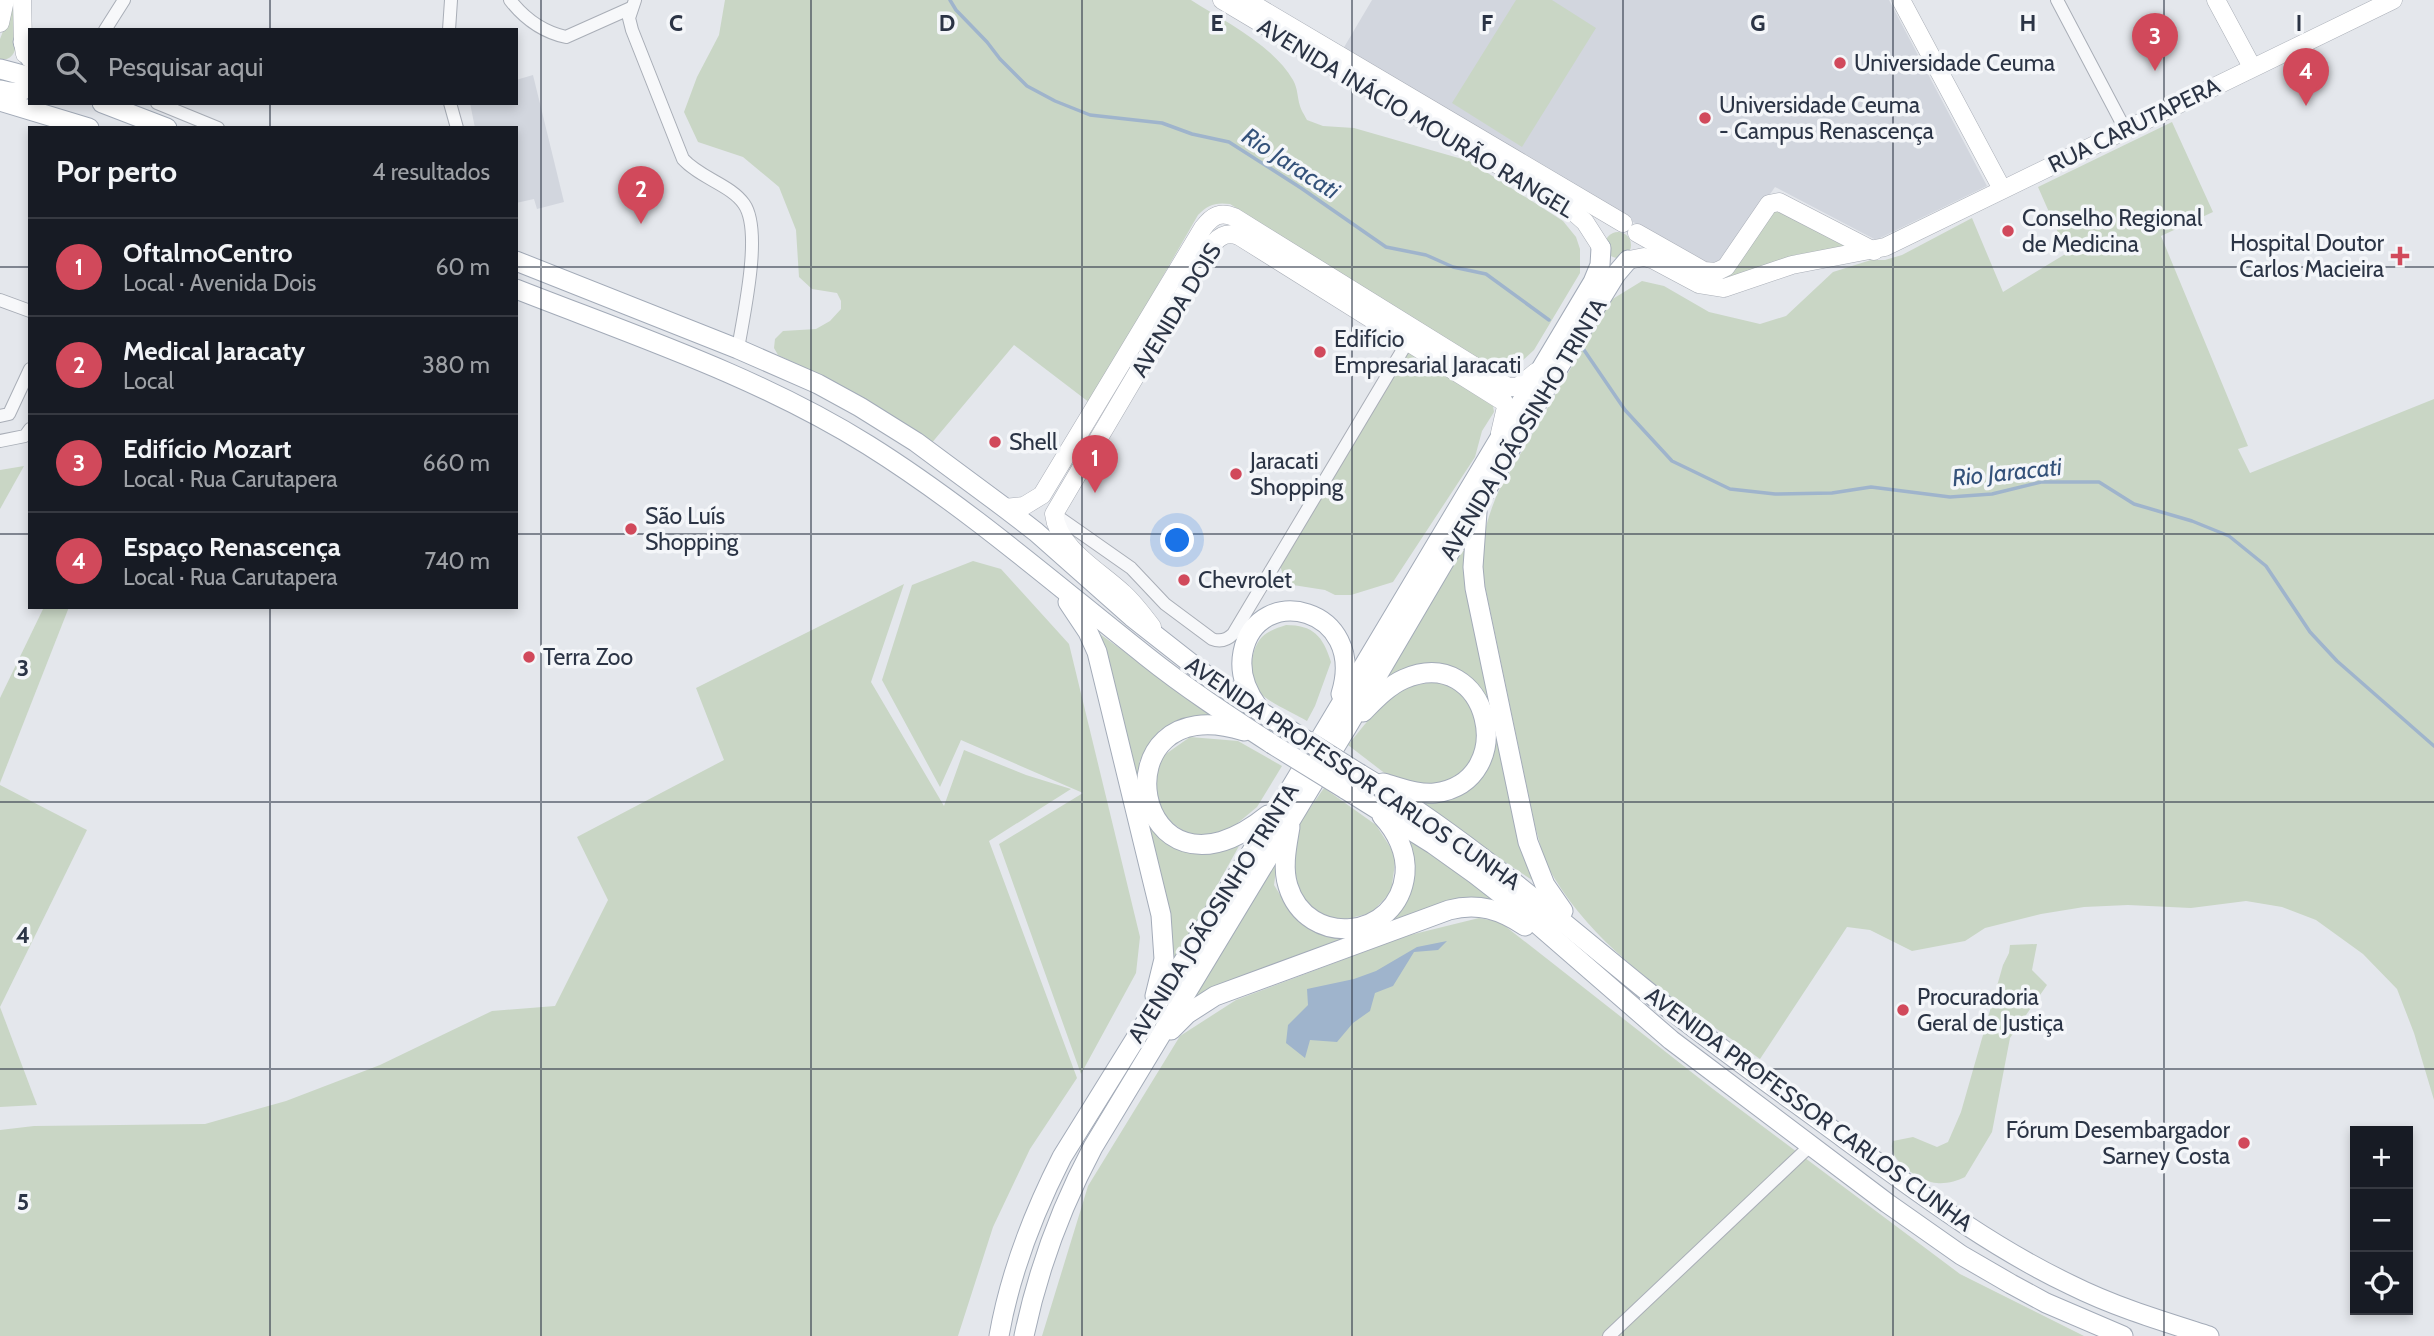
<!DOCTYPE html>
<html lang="pt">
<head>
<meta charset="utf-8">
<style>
	:root { --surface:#171b24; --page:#20242c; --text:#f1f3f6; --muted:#9ea1a6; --line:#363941; --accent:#d1495b }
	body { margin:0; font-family:Cabin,sans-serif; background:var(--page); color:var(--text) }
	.controls { position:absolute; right:21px; bottom:21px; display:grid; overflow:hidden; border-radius:0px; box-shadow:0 4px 10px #0003 }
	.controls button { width:63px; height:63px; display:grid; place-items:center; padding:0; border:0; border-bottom:2px solid var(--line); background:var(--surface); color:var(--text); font:35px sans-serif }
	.you { position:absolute; left:1178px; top:541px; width:24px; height:24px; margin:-18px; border:5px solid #fff; border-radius:50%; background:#1a73e8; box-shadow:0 0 0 10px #1a73e833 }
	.badge { display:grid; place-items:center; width:46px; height:46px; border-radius:50%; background:var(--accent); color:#fff; font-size:23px; font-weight:700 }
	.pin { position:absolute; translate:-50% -58px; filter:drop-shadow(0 2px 4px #0008) }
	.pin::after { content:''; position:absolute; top:37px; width:24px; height:21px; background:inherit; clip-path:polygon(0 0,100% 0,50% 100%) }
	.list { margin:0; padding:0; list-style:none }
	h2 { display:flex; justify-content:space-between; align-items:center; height:91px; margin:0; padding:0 28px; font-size:30px }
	h2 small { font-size:23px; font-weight:400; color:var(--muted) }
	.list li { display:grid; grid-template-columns:46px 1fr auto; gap:21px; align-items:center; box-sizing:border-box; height:98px; padding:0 28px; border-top:2px solid var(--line) }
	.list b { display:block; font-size:26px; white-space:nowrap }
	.list p { margin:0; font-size:23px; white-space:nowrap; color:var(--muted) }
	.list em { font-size:23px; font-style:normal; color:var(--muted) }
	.icon { flex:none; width:38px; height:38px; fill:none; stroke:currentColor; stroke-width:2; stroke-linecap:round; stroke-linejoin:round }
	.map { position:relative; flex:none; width:2434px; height:1336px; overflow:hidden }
	.search { position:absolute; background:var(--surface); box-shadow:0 4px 10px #0003; left:28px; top:28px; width:490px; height:77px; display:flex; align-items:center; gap:18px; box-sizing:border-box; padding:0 24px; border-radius:0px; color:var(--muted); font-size:26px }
	.panel { position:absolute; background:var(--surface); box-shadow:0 4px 10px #0003; left:28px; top:126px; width:490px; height:483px; border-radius:0px }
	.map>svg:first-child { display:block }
</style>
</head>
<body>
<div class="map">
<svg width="2434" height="1336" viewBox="0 0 2434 1336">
	<rect width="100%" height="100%" fill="#e4e7ec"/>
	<g fill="#d2d6de">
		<path d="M1372 0H1889L1987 186 1876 240 1775 187 1724 261 1707 266 1343 49Z"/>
		<path d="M533 75 564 202 537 209 534 199 516 203V128H475L470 103H516V80Z"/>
	</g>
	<g fill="#c9d6c5">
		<path d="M725 0H1191C1224 21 1273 45 1293 80 1298 89 1297 96 1300 106 1301 110 1305 116 1307 120L1323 126 1354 128 1469 161 1563 221 1576 237 1580 249V273L1534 350 1522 361 1505 369 1487 366 1230 204C1215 202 1208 205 1198 215L1090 403 1014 345 930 445 872 403 844 387 778 355 774 348 775 339 783 331 816 329 830 321 841 309V301L837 293 812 289 799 277 796 230 779 187 743 157 698 142 684 112 697 77 719 35Z"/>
		<path d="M1516 0H1552L1596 28 1522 147 1452 103Z"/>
		<path d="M15 1C16 17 25 64 0 59V39Z"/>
		<path d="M2172 122 2213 212 2161 236 2248 446 2238 449 2250 473 2434 399V1100L2414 1033 2397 989 2363 954 2316 920 2282 907 2246 901 2191 908 2128 905 2084 907 2041 914 1985 928 1965 941 1912 951 1870 930 1847 927 1760 1059C1684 1005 1594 952 1548 867 1542 855 1539 839 1535 826L1484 581C1480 543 1484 527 1498 492L1611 300 1642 281 1664 286 1709 312 1760 324 1786 316 1833 272 1871 260H1885L1902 255 1972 218 2003 292 2067 253 2038 187Z"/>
		<path d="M1776 207 1847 247 1795 255 1721 281 1720 277Z"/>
		<circle cx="1618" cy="245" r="13"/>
		<path d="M1408 352 1493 406 1494 412 1482 431 1475 457 1393 582 1351 595H1335L1325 590 1293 585 1285 580 1280 566Z"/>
		<path d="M24 466 0 509V470Z"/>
		<path d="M1462 550 1466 552 1535 882 1413 802 1458 794 1491 724 1436 665C1415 665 1401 673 1384 682Z"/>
		<path d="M973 561 1001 569 1069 644 1140 937 1136 973 1081 1074 999 844 1083 793 961 740 940 787 882 680 912 585Z"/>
		<path d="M904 584 871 682 944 806 964 750 1026 775 1071 789 989 841 1077 1078 1030 1149 993 1227 958 1336H0V1130L34 1126 205 1124 286 1101 380 1065 492 1011 555 1006 608 900 577 837 724 760 696 688Z"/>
		<path d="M44 607H69L0 783V698Z"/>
		<path d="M1286 625C1313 625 1323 636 1331 662L1315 706 1307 721C1294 713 1270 703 1260 693 1247 681 1250 649 1262 637 1268 631 1277 628 1286 625Z"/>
		<path d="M1097 632 1220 720 1189 719 1160 730 1139 762 1147 818 1160 836 1199 854 1239 846 1164 981 1169 956Z"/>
		<path d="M1443 681 1467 697 1480 731 1474 757 1456 778 1431 786 1391 778 1348 745 1383 702 1400 687Z"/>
		<path d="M1190 737 1238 741 1282 766 1257 807 1227 832 1192 837 1167 819 1155 798 1156 777 1163 756Z"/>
		<path d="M0 785 87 830 0 1007Z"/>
		<path d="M1324 788 1376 825 1396 856 1391 892 1371 913 1338 921 1311 913 1292 885 1290 855 1301 821Z"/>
		<path d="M1405 838 1433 851 1500 900 1195 998 1216 956 1278 855 1274 885 1292 914 1317 932 1341 935 1396 913Z"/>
		<path d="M1479 918 1500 922 1713 1089 1960 1274 2084 1336H1042L1088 1186 1180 1036 1236 1000 1406 936Z"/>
		<path d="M2037 944 2032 970 2047 985 2010 1038 1992 1132 1965 1177C1957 1181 1946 1184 1937 1183 1921 1182 1885 1159 1893 1141L1913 1137 1937 1147 1948 1142 1961 1112 2003 965 2009 953 2010 945Z"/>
		<path d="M0 1007 37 1105 0 1107Z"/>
	</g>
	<path fill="#9fb4cc" d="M1447 941 1438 950 1414 952 1393 986 1375 993 1370 1011 1353 1023 1337 1042 1310 1040 1305 1058 1286 1043 1288 1025 1308 1005 1307 989 1354 979 1376 971 1417 947Z"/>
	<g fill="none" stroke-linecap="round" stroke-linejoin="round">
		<g stroke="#9fb4cc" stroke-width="3.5">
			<path d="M950 0 956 10 987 42 1000 59 1027 86 1055 101 1090 115 1162 123 1192 134 1229 142 1301 188 1386 247 1426 255 1453 267 1486 274 1549 320"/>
			<path d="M1584 350 1625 410 1672 461 1730 489 1775 494 1832 493 1871 487 1950 497 1992 494 2041 482H2099L2134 504 2192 521 2229 536 2266 566 2310 632 2337 661 2434 746"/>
		</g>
		<defs>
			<g id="street">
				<path d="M510 0C524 18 543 32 566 37L631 8"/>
				<path d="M635 0 629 18 632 30 683 159C700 178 731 185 744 204 763 231 743 317 738 349"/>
				<path d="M2057 0 2125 129"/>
				<path d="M105 30 124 0"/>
				<path d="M449 30 451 0"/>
				<path d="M157 103 218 128"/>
				<path d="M450 103 457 128"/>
				<path d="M0 300 30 311"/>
				<path d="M0 416 9 414 30 369"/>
				<path d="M0 441 25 436 30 429"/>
				<path d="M1054 514 1131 568 1165 604 1212 639C1220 642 1227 640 1233 634L1408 341"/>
				<path d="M1609 1336 1810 1146"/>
			</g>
			<g id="secondary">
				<path d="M22 0 23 42 25 54"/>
				<path d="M1222 0 1567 206 1585 222 1601 247"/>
				<path d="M1246 0 1623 223"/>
				<path d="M1901 0 2002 189"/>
				<path d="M2216 0 2252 67"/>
				<path d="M0 23 5 0"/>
				<path d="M1637 233 1704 271 1716 272 1726 267 1769 204 1779 202 1874 251"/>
				<path d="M1629 260 1644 257 1654 260 1699 284 1724 288 1792 265 1885 247 2393 0"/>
				<path d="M1005 508 1024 506 1042 495 1203 228C1212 216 1220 211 1234 217L1508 387H1518L1536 372"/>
				<path d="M1152 627C1143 615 1134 603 1123 593 1100 571 1058 549 1054 514L1214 243C1221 235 1228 232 1239 236L1504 402 1506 407 1500 433"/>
			</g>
			<g id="primary">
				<path d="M23 42 30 58"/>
				<path d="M0 69 30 77"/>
				<path d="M0 90C12 93 24 95 30 82"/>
				<path d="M0 101 89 128"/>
				<path d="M102 103 167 128"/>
				<path d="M516 261 738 349 818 384 860 407 916 442 1005 508 1036 532 1132 617 1211 679 1264 714"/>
				<path d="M516 289C636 336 759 377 868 445 967 507 1055 584 1146 656 1186 688 1229 716 1272 744"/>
				<path d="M1477 512 1473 567 1475 588 1528 842 1545 885 1563 911"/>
				<path d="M1068 602 1088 632 1097 652 1161 915 1164 959 1155 996"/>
				<path d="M1258 707C1246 691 1239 672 1243 652 1257 581 1368 607 1341 694"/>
				<path d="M1363 712C1375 700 1388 686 1404 679 1489 642 1522 781 1435 793 1418 795 1399 787 1383 783"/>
				<path d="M1244 731C1093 684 1131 926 1268 815"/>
				<path d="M1360 774C1461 834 1551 913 1642 987 1707 1040 1777 1089 1845 1139 1918 1192 1989 1246 2071 1285 2115 1307 2162 1321 2209 1336"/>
				<path d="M1345 789 1433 844 1475 874 1520 909 1671 1040 1887 1203 1961 1255 2011 1284 2046 1303 2123 1336"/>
				<path d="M1290 827C1287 845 1282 867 1288 886 1307 949 1398 940 1405 874 1407 852 1396 831 1382 816"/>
				<path d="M1171 1030 1187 1014 1215 996 1449 910C1478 902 1501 910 1525 926"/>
				<path d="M999 1336C1010 1273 1033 1214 1062 1157L1280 806 1593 282 1600 265 1601 248"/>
				<path d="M1024 1336C1038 1269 1061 1207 1093 1147L1347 727 1552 378 1616 274 1628 260"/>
			</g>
		</defs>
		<use href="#street" stroke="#a9aeb7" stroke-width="14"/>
		<use href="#secondary" stroke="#a9aeb7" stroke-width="19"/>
		<use href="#primary" stroke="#a3abb8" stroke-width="21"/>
		<use href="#street" stroke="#f7f8fa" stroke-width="12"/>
		<use href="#secondary" stroke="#fff" stroke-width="18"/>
		<use href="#primary" stroke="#fff" stroke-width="19"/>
		<defs>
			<g id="primary-bridge">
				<path d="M1264 714 1360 774"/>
				<path d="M1272 744 1345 789"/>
			</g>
		</defs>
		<use href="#primary-bridge" stroke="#a3abb8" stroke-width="21" stroke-linecap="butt"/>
		<use href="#primary-bridge" stroke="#fff" stroke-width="19"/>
	</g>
	<path fill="none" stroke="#2b3445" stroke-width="2" stroke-opacity="0.55" d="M270 0V30M541 0V1336M811 0V1336M1082 0V1336M1352 0V1336M1623 0V1336M1893 0V1336M2164 0V1336M270 103V128M0 267H30M516 267H2434M0 534H30M516 534H2434M270 607V1336M0 802H2434M0 1069H2434"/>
	<g fill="#d1495b" stroke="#f4f6f9" stroke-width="2.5">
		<circle cx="1840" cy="63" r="7"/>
		<circle cx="1705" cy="118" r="7"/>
		<circle cx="2008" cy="231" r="7"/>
		<path d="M2396.5 245.5h7v7h7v7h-7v7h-7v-7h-7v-7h7z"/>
		<circle cx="1320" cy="352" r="7"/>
		<circle cx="995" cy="442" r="7"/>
		<circle cx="1236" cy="474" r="7"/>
		<circle cx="631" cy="529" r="7"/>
		<circle cx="1184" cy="580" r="7"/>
		<circle cx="529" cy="657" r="7"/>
		<circle cx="1903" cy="1010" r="7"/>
		<circle cx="2244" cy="1143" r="7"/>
	</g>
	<g text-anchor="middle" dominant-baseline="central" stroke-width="7" stroke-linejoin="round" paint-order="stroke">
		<g font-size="23" fill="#2b3445" stroke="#f4f6f9" text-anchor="start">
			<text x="1854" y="63">Universidade Ceuma</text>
			<text x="1719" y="105">Universidade Ceuma<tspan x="1719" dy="26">- Campus Renascença</tspan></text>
			<text x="2022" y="218">Conselho Regional<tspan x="2022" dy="26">de Medicina</tspan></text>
			<text x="2384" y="243" text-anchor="end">Hospital Doutor<tspan x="2384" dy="26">Carlos Macieira</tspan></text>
			<text x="1334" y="339">Edifício<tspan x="1334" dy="26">Empresarial Jaracati</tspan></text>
			<text x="1009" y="442">Shell</text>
			<text x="1250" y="461">Jaracati<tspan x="1250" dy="26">Shopping</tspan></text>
			<text x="645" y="516">São Luís<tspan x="645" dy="26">Shopping</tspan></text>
			<text x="1198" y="580">Chevrolet</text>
			<text x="543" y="657">Terra Zoo</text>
			<text x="1917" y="997">Procuradoria<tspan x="1917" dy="26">Geral de Justiça</tspan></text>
			<text x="2230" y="1130" text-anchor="end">Fórum Desembargador<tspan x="2230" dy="26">Sarney Costa</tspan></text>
		</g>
		<g font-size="23" fill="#2b3445" stroke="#f4f6f9">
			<text transform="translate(1416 118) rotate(31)">AVENIDA INÁCIO MOURÃO RANGEL</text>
			<text transform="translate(2134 125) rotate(-26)">RUA CARUTAPERA</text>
			<text transform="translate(1176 310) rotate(-59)">AVENIDA DOIS</text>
			<text transform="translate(1523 429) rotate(-59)">AVENIDA JOÃOSINHO TRINTA</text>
			<text transform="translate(1353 773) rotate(34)">AVENIDA PROFESSOR CARLOS CUNHA</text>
			<text transform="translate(1213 913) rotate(-58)">AVENIDA JOÃOSINHO TRINTA</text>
			<text transform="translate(1809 1109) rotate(36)">AVENIDA PROFESSOR CARLOS CUNHA</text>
		</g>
		<g font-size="24" font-style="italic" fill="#34527a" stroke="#f4f6f9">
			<text transform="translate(1291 163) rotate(33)">Rio Jaracati</text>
			<text transform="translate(2007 472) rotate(-6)">Rio Jaracati</text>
		</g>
	</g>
	<g font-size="23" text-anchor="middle" font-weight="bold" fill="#2b3445" stroke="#f4f6f9" stroke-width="7" stroke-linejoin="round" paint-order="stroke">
		<text x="676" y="31">C</text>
		<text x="947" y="31">D</text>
		<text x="1217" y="31">E</text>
		<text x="1487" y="31">F</text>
		<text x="1758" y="31">G</text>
		<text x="2028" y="31">H</text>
		<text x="2299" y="31">I</text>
		<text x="23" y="676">3</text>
		<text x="23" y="943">4</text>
		<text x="23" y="1210">5</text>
	</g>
</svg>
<div class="controls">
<button>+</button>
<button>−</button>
<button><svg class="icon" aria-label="locate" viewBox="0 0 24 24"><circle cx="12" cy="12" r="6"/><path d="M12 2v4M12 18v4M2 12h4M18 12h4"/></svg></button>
</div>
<div class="you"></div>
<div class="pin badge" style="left:1095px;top:493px">1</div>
<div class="pin badge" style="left:641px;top:224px">2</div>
<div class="pin badge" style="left:2155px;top:71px">3</div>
<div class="pin badge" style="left:2306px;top:106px">4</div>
<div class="search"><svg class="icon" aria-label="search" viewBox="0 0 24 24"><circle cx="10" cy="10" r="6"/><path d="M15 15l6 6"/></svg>Pesquisar aqui</div>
<section class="panel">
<h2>Por perto<small>4 resultados</small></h2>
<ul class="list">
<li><span class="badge">1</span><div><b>OftalmoCentro</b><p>Local · Avenida Dois</p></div><em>60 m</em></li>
<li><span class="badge">2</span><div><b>Medical Jaracaty</b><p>Local</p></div><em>380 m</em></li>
<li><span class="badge">3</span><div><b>Edifício Mozart</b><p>Local · Rua Carutapera</p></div><em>660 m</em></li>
<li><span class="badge">4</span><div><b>Espaço Renascença</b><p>Local · Rua Carutapera</p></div><em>740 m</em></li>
</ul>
</section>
</div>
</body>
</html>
